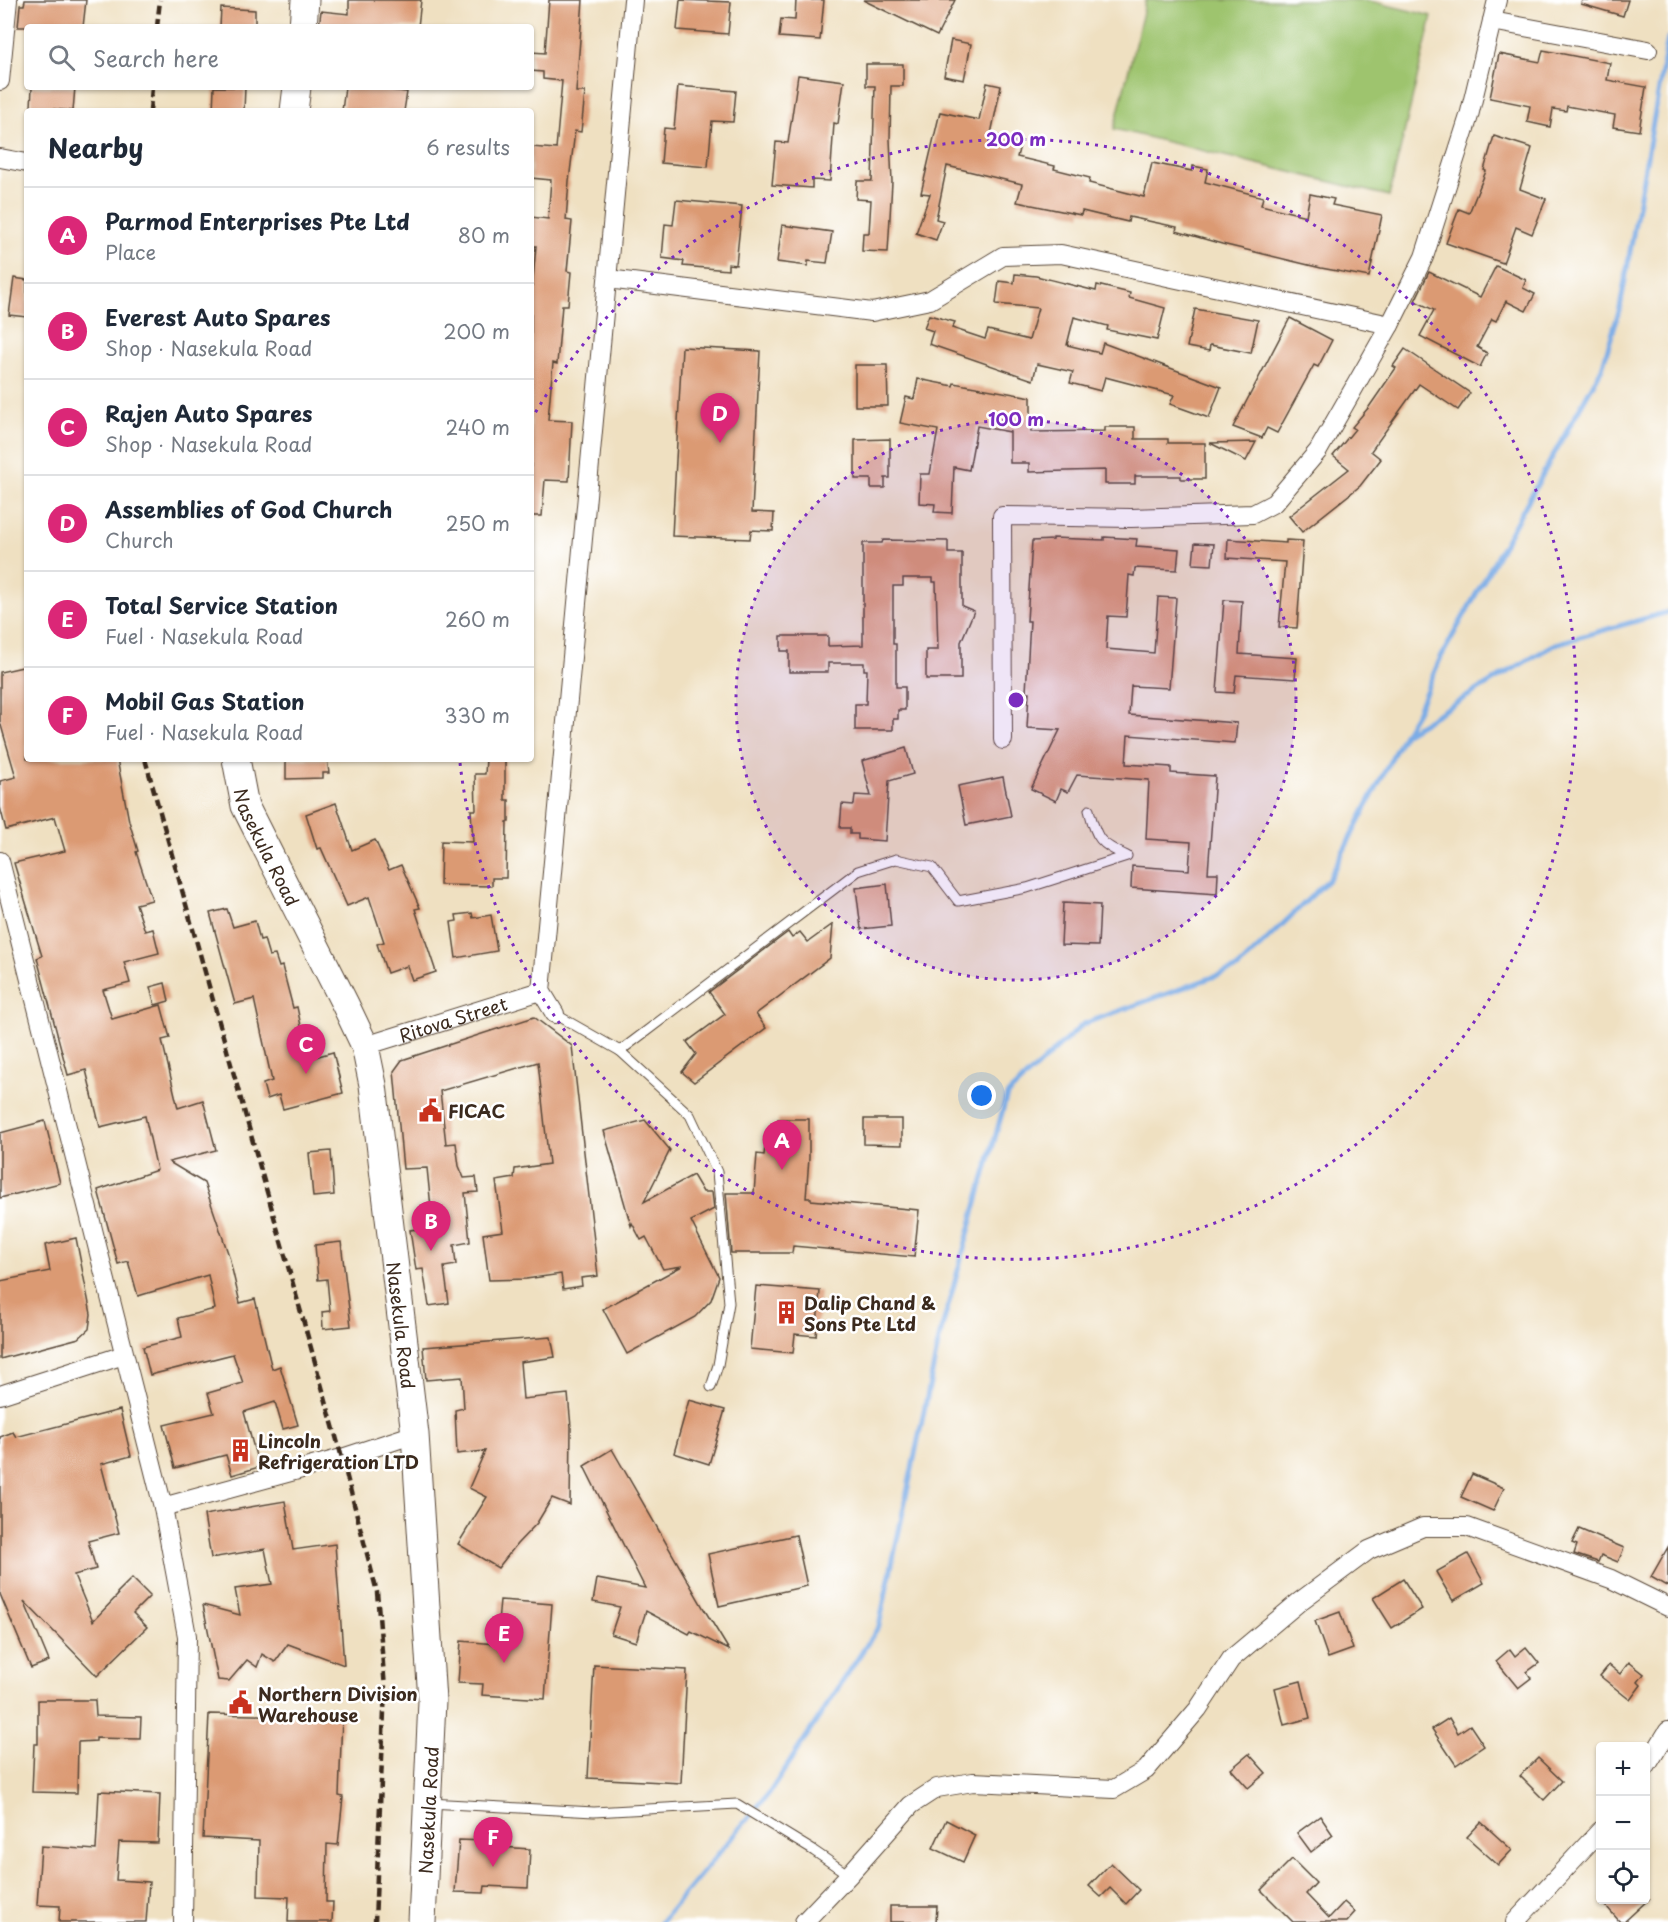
<!DOCTYPE html>
<html lang="en">
<head>
<meta charset="utf-8">
<style>
	:root { --surface:#fff; --page:#f2f2f3; --text:#1f2937; --muted:#747a83; --line:#e0e1e3; --accent:#db2777 }
	body { margin:0; font-family:"Playpen Sans",sans-serif; background:var(--page); color:var(--text) }
	.controls { position:absolute; right:18px; bottom:18px; display:grid; overflow:hidden; border-radius:6px; box-shadow:0 2px 4px #0004 }
	.controls button { width:54px; height:54px; display:grid; place-items:center; padding:0; border:0; border-bottom:2px solid var(--line); background:var(--surface); color:var(--text); font:30px sans-serif }
	.you { position:absolute; left:982px; top:1096px; width:21px; height:21px; margin:-15px; border:4px solid #fff; border-radius:50%; background:#1a73e8; box-shadow:0 0 0 9px #1a73e833 }
	.badge { display:grid; place-items:center; width:39px; height:39px; border-radius:50%; background:var(--accent); color:#fff; font-size:20px; font-weight:700 }
	.pin { position:absolute; translate:-50% -50px; filter:drop-shadow(0 2px 3px #0008) }
	.pin::after { content:''; position:absolute; top:32px; width:21px; height:18px; background:inherit; clip-path:polygon(0 0,100% 0,50% 100%) }
	.list { margin:0; padding:0; list-style:none }
	h2 { display:flex; justify-content:space-between; align-items:center; height:78px; margin:0; padding:0 24px; font-size:26px }
	h2 small { font-size:20px; font-weight:400; color:var(--muted) }
	.list li { display:grid; grid-template-columns:39px 1fr auto; gap:18px; align-items:center; box-sizing:border-box; height:96px; padding:0 24px; border-top:2px solid var(--line) }
	.list b { display:block; font-size:22px; white-space:nowrap }
	.list p { margin:0; font-size:20px; white-space:nowrap; color:var(--muted) }
	.list em { font-size:20px; font-style:normal; color:var(--muted) }
	.icon { flex:none; width:33px; height:33px; fill:none; stroke:currentColor; stroke-width:2; stroke-linecap:round; stroke-linejoin:round }
	.map { position:relative; flex:none; width:1668px; height:1922px; overflow:hidden }
	.search { position:absolute; background:var(--surface); box-shadow:0 2px 4px #0004; left:24px; top:24px; width:510px; height:66px; display:flex; align-items:center; gap:15px; box-sizing:border-box; padding:0 21px; border-radius:6px; color:var(--muted); font-size:22px }
	.panel { position:absolute; background:var(--surface); box-shadow:0 2px 4px #0004; left:24px; top:108px; width:510px; height:654px; border-radius:6px }
	.map>svg:first-child { display:block }
</style>
</head>
<body>
<div class="map">
<svg width="1668" height="1922" viewBox="0 0 1668 1922">
	<rect width="100%" height="100%" fill="#fff"/>
	<filter id="ink" filterUnits="userSpaceOnUse"><feTurbulence type="fractalNoise" baseFrequency=".0167" numOctaves="2"/><feDisplacementMap in="SourceGraphic" scale="12" xChannelSelector="R" yChannelSelector="G"/><feConvolveMatrix kernelMatrix="1 2 1 2 8 2 1 2 1" color-interpolation-filters="sRGB"/></filter>
	<filter id="wash" filterUnits="userSpaceOnUse"><feTurbulence type="fractalNoise" baseFrequency=".008" numOctaves="4" result="noise"/><feDisplacementMap in="SourceGraphic" scale="24" xChannelSelector="R" yChannelSelector="G"/><feGaussianBlur stdDeviation="1.35" result="paint"/><feColorMatrix in="noise" values="0 0 0 0 0 0 0 0 0 0 0 0 0 0 0 0 0 1.4 0 .05"/><feComposite in="paint" operator="in"/></filter>
	<g filter="url(#wash)">
		<rect width="100%" height="100%" fill="#efe0c1"/>
		<path fill="#9ec46e" stroke="#6c7746" stroke-width="1.5" d="M1146 0H1366L1432 16 1389 196 1114 129Z"/>
		<g fill="none" stroke-linecap="round" stroke-linejoin="round">
			<g stroke="#7aace6" stroke-width="5">
				<path d="M1405 732 1417 712 1441 657 1602 368 1620 308 1668 38"/>
				<path d="M661 1922 770 1792 879 1626 940 1335 1007 1095 1083 1024 1238 968 1329 879 1404 734 1555 644 1668 612"/>
			</g>
		</g>
		<g id="blocks">
			<g fill="#db9a73">
				<path d="M25 0H86L83 27H18L20 5H24Z"/>
				<path d="M349 0H421L418 27H319L321 11 349 14Z"/>
				<path d="M549 0H583L576 92H585L581 132 575 131 569 181 566 220 572 221 567 271 571 272 568 305H562L557 364 553 363 548 420 572 421 569 481 545 480 542 516H531V301L536 246H531V217L548 219 551 180 531 178V147L556 149 562 81 543 79V72L531 71V52L545 53Z"/>
				<path d="M680 0 731 2 728 34 677 30Z"/>
				<path d="M796 0H824L820 40 779 37 781 19 795 20Z"/>
				<path d="M863 0H955L937 36Z"/>
				<path d="M1582 0H1628L1623 16 1581 4Z"/>
				<path d="M221 8 255 10V27H220Z"/>
				<path d="M951 40 971 44 964 80 944 76Z"/>
				<path d="M1543 50 1610 63 1607 80 1646 87 1639 131 1613 127 1615 115 1567 106 1566 111 1553 109 1550 127 1527 122 1530 106 1490 98 1499 54 1540 62Z"/>
				<path d="M866 64H903V86H891L890 139 892 182 888 252 862 251 863 233H869L871 200 856 199 857 181H872L875 86H866Z"/>
				<path d="M798 75 844 81 838 124 834 123 830 181 812 180V188L772 185 776 142 788 143Z"/>
				<path d="M987 83 1001 86 991 134 1021 141 1017 157 1055 166 1054 169 1090 178 1089 183 1144 197 1152 163 1192 171 1193 166 1208 169 1205 182 1263 197 1261 205 1306 216 1310 194 1334 199 1332 205 1382 215 1369 277 1321 268 1222 244 1176 231 1177 227 1129 217 1128 222 1082 211 1081 215 1017 202 1022 184 947 166 936 219 943 221 936 240 916 233 930 194 921 193 940 112 979 120Z"/>
				<path d="M678 86 736 91 733 122 712 121 708 167 661 163 664 128 674 129Z"/>
				<path d="M32 87H75L73 111 31 107Z"/>
				<path d="M214 87H245L244 111H213Z"/>
				<path d="M345 87H390V90L407 92 404 111H342Z"/>
				<path d="M1494 136 1532 148 1520 189 1546 199 1532 234 1516 227 1503 263 1446 243 1459 209 1469 213 1486 171 1484 170Z"/>
				<path d="M676 200 742 206 736 265 728 264V270L683 266 684 261 662 258 665 224 673 225Z"/>
				<path d="M782 225 832 232 827 263 808 261V266L777 262Z"/>
				<path d="M1496 266 1526 280 1523 288 1535 294 1526 311 1506 301 1496 321 1492 319 1477 347 1487 353 1480 367 1420 336 1434 310 1415 301 1429 272 1480 297Z"/>
				<path d="M1015 274 1036 276 1096 291 1097 285 1130 293 1129 298 1165 308 1157 340 1107 330 1108 326 1074 317 1067 345 1100 353 1103 343 1221 387 1209 418 1170 404 1174 395 1105 377 1101 391 1070 383 1073 372 1037 364 1033 380 929 344 933 331 924 328 929 315 955 322 952 328 985 339 988 330 1029 340 1038 308 996 304 999 281 1014 283Z"/>
				<path d="M14 278 27 280V317L9 315Z"/>
				<path d="M1195 309 1258 320 1251 353 1210 345 1209 351 1187 347Z"/>
				<path d="M1290 318 1332 340 1318 367 1314 365 1277 433 1267 428 1262 438 1233 427Z"/>
				<path d="M682 347 760 351 752 512 774 513 773 531 751 530 750 539 672 536Z"/>
				<path d="M1405 349 1470 393 1458 410 1419 384 1371 451 1381 459 1360 486 1302 532 1289 516 1349 469 1333 456 1355 429 1352 427 1369 407 1396 368 1393 366Z"/>
				<path d="M855 365H887L888 406H855Z"/>
				<path d="M918 379 953 386 954 383 1031 397V432L1105 431V427H1135V439H1168V443H1205V479H1181V476H1135V484H1105V470L1029 472V463H1010V432L977 426 969 470 954 467 952 513 934 512 935 504 919 503 920 474H930L938 430 900 423 906 397 914 399Z"/>
				<path d="M890 439V478H885V488H871V479H855V440Z"/>
				<path d="M1256 442 1246 461 1210 443Z"/>
				<path d="M1104 537 1137 539 1136 546 1179 549 1177 570 1135 568 1134 576 1129 575 1126 617 1108 616 1106 649 1154 653 1158 597 1176 598 1169 688 1131 686 1129 715 1237 723 1235 743 1128 735 1126 764 1171 767V773L1215 776 1208 873H1218L1217 894 1131 888 1132 866 1189 870 1191 842 1146 839 1149 780 1077 775 1068 792 1061 789 1056 801 1031 789 1060 730 1027 728 1029 692H1026L1030 621H1027L1032 541 1053 540V538L1104 540Z"/>
				<path d="M1228 539 1286 543V540L1303 541 1297 628 1279 627 1285 562 1227 558Z"/>
				<path d="M883 540 948 541V553H962V606L974 611 961 642V679H926V650H938L936 582H933V578H903V586H893V644H896V687H905V710H898V719H893V730H855V704H866L867 670H864V663H828V672H789V651H781V636H828V646L863 645V543H882Z"/>
				<path d="M1195 543 1214 544 1212 565 1193 564Z"/>
				<path d="M1224 600 1242 601 1239 654 1297 658 1295 679 1236 675 1234 693 1217 692Z"/>
				<path d="M27 666V759H117L129 821 138 851 136 852 152 900 136 904 145 931 153 929 159 953 124 962 130 983 103 990 112 1019 161 1005 170 1038 162 1040 178 1108 203 1100 216 1150 169 1162 204 1183 229 1256 240 1303 255 1299 272 1369 280 1366 298 1425 283 1429 275 1402 244 1412 259 1467 232 1475 226 1455 175 1468 164 1425 214 1413 208 1393 243 1383 233 1354 150 1375 143 1347 182 1337 178 1318 215 1309 208 1275 138 1296 128 1261 118 1264 98 1190 157 1170 145 1116 100 1127 86 1070 68 1075 37 958 42 956 14 863 65 851 55 817 6 830 0 807V781L16 777 0 722V672Z"/>
				<path d="M906 748 913 774 889 781 885 841 858 839V834H850V828H840L842 804 854 805 855 795 871 796 862 761Z"/>
				<path d="M286 759H327L329 773H323V778L286 779Z"/>
				<path d="M486 759H505V800H509V822H507L506 878H492V886L440 885 441 841 473 842 471 810H476L475 774H485Z"/>
				<path d="M1003 777 1011 816 966 825 958 786Z"/>
				<path d="M336 803 352 850 375 840 389 870 401 865 420 908 415 909 436 972 412 980 407 966 387 973 377 944 384 942 369 897 347 906 321 848 317 849 306 814Z"/>
				<path d="M887 884 891 926 861 929 856 888Z"/>
				<path d="M1063 903 1100 905 1098 946 1061 945Z"/>
				<path d="M227 909 233 927 255 921 260 940 264 939 269 956 275 955 279 967 282 966 293 1008 297 1007 308 1059 333 1052 343 1093 283 1109 279 1095 267 1099 263 1084 272 1081 254 999 235 1004 210 913Z"/>
				<path d="M472 913 473 918 491 915 497 951 456 958 451 922 457 921 456 915Z"/>
				<path d="M833 924 830 958 756 1014 766 1028 694 1082 682 1072 696 1054 687 1042 725 1014 709 992 788 932 792 938 800 932 808 942Z"/>
				<path d="M165 983 169 1001 155 1005 150 987Z"/>
				<path d="M534 1017 572 1046 598 1276 581 1278 582 1286 563 1289 561 1274 526 1279 489 1280 483 1234 503 1231 496 1181 514 1178 515 1169 549 1164 538 1062 440 1091 446 1144 456 1143 459 1166 464 1178 476 1177 478 1192 465 1193 470 1242 454 1245 456 1265 444 1267 449 1303 429 1306 423 1269 416 1270 410 1230 433 1227 427 1168 403 1169 394 1071 402 1060Z"/>
				<path d="M778 1119H809V1158L806 1198H811V1200L919 1210 914 1257 793 1246 792 1253H731L726 1193H754L757 1154 764 1155 765 1147 778 1148Z"/>
				<path d="M864 1119H902V1145L864 1144Z"/>
				<path d="M645 1120 670 1150 644 1202 693 1175 703 1192H712L714 1209 691 1221 719 1277 711 1300 695 1317 627 1354 603 1309 682 1266 663 1269 646 1237 641 1240 632 1223 631 1226 604 1131Z"/>
				<path d="M45 1121 60 1183 0 1198V1133Z"/>
				<path d="M331 1151 334 1195 313 1197 309 1153Z"/>
				<path d="M76 1238 91 1314 89 1329 79 1338 0 1359V1281L50 1271 45 1245Z"/>
				<path d="M341 1242 351 1326 323 1329 322 1312 330 1311 327 1279 318 1280 315 1245Z"/>
				<path d="M756 1286 820 1291 816 1336 795 1334 793 1353 750 1349Z"/>
				<path d="M551 1337 555 1357 520 1362 523 1399 568 1394 571 1427 570 1505 552 1498 537 1523 517 1544 498 1568 458 1544 487 1497 469 1488 485 1451 457 1454 455 1410 464 1408 462 1377 426 1380 423 1347Z"/>
				<path d="M689 1400 725 1410 709 1464 674 1453Z"/>
				<path d="M120 1410 131 1456 101 1464 119 1533 88 1541 96 1569 74 1575 93 1621 118 1595 117 1593 132 1578 150 1596 133 1613 147 1627 97 1676 24 1601 49 1661 31 1668 0 1594V1437L13 1432 16 1437Z"/>
				<path d="M612 1449 704 1609 729 1650 691 1631 689 1634 646 1611 636 1642 611 1634 620 1607 593 1602 597 1579 645 1588 584 1466Z"/>
				<path d="M1472 1474 1504 1488 1493 1511 1461 1497Z"/>
				<path d="M285 1501 293 1550 335 1544 344 1665 288 1644 275 1662 262 1654 257 1667 247 1660 229 1681 218 1680 203 1605 240 1615 235 1589 272 1584 265 1549 211 1558 204 1515Z"/>
				<path d="M1579 1529 1624 1548 1618 1562 1601 1555 1598 1562 1574 1554 1577 1545 1572 1543Z"/>
				<path d="M796 1535 807 1586 719 1606 708 1554Z"/>
				<path d="M1668 1547V1587L1651 1577Z"/>
				<path d="M1468 1554 1484 1583 1453 1601 1436 1572Z"/>
				<path d="M1403 1579 1422 1609 1392 1628 1373 1598Z"/>
				<path d="M500 1600 552 1604 545 1699 482 1695 483 1684 458 1683 461 1641 496 1644Z"/>
				<path d="M1340 1612 1353 1649 1328 1658 1315 1621Z"/>
				<path d="M1526 1647 1539 1663 1527 1672 1531 1678 1518 1688 1496 1661 1510 1649 1515 1656Z"/>
				<path d="M1629 1662 1644 1674 1638 1682 1641 1685 1630 1700 1600 1676 1609 1665 1620 1674Z"/>
				<path d="M594 1665 687 1670 681 1783 588 1778Z"/>
				<path d="M1301 1681 1310 1718 1284 1725 1275 1688Z"/>
				<path d="M38 1700H95L96 1716 141 1717 140 1739 96 1738V1741L78 1742 77 1793 32 1792 34 1744H38Z"/>
				<path d="M209 1714 342 1717 339 1796 343 1797 338 1845 327 1844 326 1902H333L332 1922H288L289 1897 258 1896 259 1841 203 1838Z"/>
				<path d="M1449 1718 1458 1733 1470 1725 1484 1746 1456 1765 1432 1729Z"/>
				<path d="M1249 1754 1266 1773 1248 1788 1231 1769Z"/>
				<path d="M1538 1758 1562 1781 1544 1800 1520 1776Z"/>
				<path d="M99 1791 160 1794 158 1843 119 1842 116 1880 149 1882 146 1922H59L60 1906 37 1905 41 1846 96 1850Z"/>
				<path d="M1320 1816 1333 1835 1311 1852 1297 1833Z"/>
				<path d="M946 1820 975 1835 963 1862 933 1848Z"/>
				<path d="M1481 1822 1512 1850 1498 1865 1467 1837Z"/>
				<path d="M459 1840 485 1841 484 1846 530 1849 528 1888 485 1886 484 1893 455 1892Z"/>
				<path d="M1292 1859 1316 1883 1306 1894 1329 1918 1344 1902 1355 1912 1346 1922H1293L1261 1890Z"/>
				<path d="M1111 1863 1139 1890 1126 1904 1110 1888 1101 1897 1089 1886Z"/>
				<path d="M1600 1899H1649L1624 1922H1620Z"/>
				<path d="M890 1906H937L936 1922H890Z"/>
			</g>
		</g>
	</g>
	<g filter="url(#ink)">
		<use href="#blocks" fill-opacity="0" stroke="#564536" stroke-width="1.5"/>
		<g fill="none" stroke-linecap="round" stroke-linejoin="round">
			<defs>
				<g id="service">
					<path d="M555 1014 620 1051 690 1115 717 1172 729 1303 718 1365 711 1387"/>
					<path d="M620 1051 858 871 896 859 932 867 958 901 1027 888 1127 856C1099 843 1097 840 1089 810"/>
					<path d="M429 1803 594 1812 737 1804 814 1851 849 1875"/>
				</g>
				<g id="minor">
					<path d="M1492 21 1648 50"/>
					<path d="M0 81 8 0"/>
					<path d="M0 158 27 163"/>
					<path d="M608 279 872 312 930 300 1003 256 1061 254 1390 325"/>
					<path d="M1003 740 1002 516 1131 518 1253 514 1274 503 1318 451 1390 325 1424 257 1469 116 1497 0"/>
					<path d="M0 861 163 1507 187 1636 183 1922"/>
					<path d="M555 1014 541 991 633 0"/>
					<path id="s1" d="M365 1046 541 991"/>
					<path d="M0 1395 124 1355"/>
					<path d="M163 1507 342 1458 415 1434"/>
					<path d="M1646 1767 1668 1731"/>
					<path d="M804 1922 849 1875 911 1805 937 1788 973 1782 1114 1789 1146 1770 1198 1709 1231 1659 1299 1602 1369 1550 1423 1527H1467L1611 1579 1668 1607"/>
					<path d="M1515 1922 1600 1831"/>
				</g>
				<g id="secondary">
					<path d="M303 27 305 0"/>
					<path d="M294 111 297 87"/>
					<path id="s2" d="M236 759 245 806 345 1004 365 1046 373 1085 415 1434 432 1701 422 1922"/>
				</g>
			</defs>
			<use href="#service" stroke="#564536" stroke-width="11"/>
			<use href="#minor" stroke="#564536" stroke-width="20"/>
			<use href="#secondary" stroke="#564536" stroke-width="29"/>
			<use href="#service" stroke="#fff" stroke-width="9"/>
			<use href="#minor" stroke="#fff" stroke-width="18"/>
			<use href="#secondary" stroke="#fff" stroke-width="27"/>
			<g stroke="#3b2a1e" stroke-width="4.5" stroke-dasharray="9 4.5" stroke-linecap="butt">
				<path d="M157 27 160 0"/>
				<path d="M150 111 152 87"/>
				<path d="M145 759 342 1458 377 1592 385 1688 375 1922"/>
			</g>
		</g>
	</g>
	<circle cx="1016" cy="700" r="280" fill="#7b2cbf" fill-opacity=".12"/>
	<g fill="none" stroke="#7b2cbf" stroke-width="3" stroke-dasharray="3 6">
		<circle cx="1016" cy="700" r="280"/>
		<path d="M531 420A560 560 0 1 1 460 763"/>
	</g>
	<defs>
		<symbol id="civic-bare" viewBox="-9 -9 18 18"><path d="M-.6-6.5H3V-4.5H.6V-3L4-1V1h2V6H-6V1h2V-1L-.6-3ZM-1.2 2.5V6h2.4V2.5Z" fill="#c8321e" stroke="#fff" stroke-width="2.5" paint-order="stroke"/></symbol>
		<symbol id="building-bare" viewBox="-9 -9 18 18"><path d="M-4-6H4V6H1V3H-1V6H-4ZM-2.5-4.3h1.7v1.8h-1.7ZM.8-4.3h1.7v1.8H.8ZM-2.5-1h1.7V.8h-1.7ZM.8-1h1.7V.8H.8Z" fill="#c8321e" stroke="#fff" stroke-width="2.5" paint-order="stroke"/></symbol>
	</defs>
	<g fill-rule="evenodd">
		<use href="#civic-bare" x="414" y="1094" width="33" height="33"/>
		<use href="#building-bare" x="770" y="1296" width="33" height="33"/>
		<use href="#building-bare" x="224" y="1434" width="33" height="33"/>
		<use href="#civic-bare" x="224" y="1686" width="33" height="33"/>
	</g>
	<g text-anchor="middle" dominant-baseline="central" stroke-width="5" stroke-linejoin="round" paint-order="stroke">
		<g font-size="18" fill="#3b2a1e" stroke="#fff">
			<text stroke="none"><textPath href="#s2" startOffset="94">Nasekula Road</textPath></text>
			<text stroke="none"><textPath href="#s1" startOffset="92">Ritova Street</textPath></text>
			<text stroke="none"><textPath href="#s2" startOffset="598">Nasekula Road</textPath></text>
			<text transform="translate(428 1810) rotate(-87)">Nasekula Road</text>
		</g>
		<g font-size="18" font-weight="bold" fill="#3b2a1e" stroke="#fff" text-anchor="start">
			<text x="448" y="1110">FICAC</text>
			<text x="804" y="1302">Dalip Chand &amp;<tspan x="804" dy="21">Sons Pte Ltd</tspan></text>
			<text x="258" y="1440">Lincoln<tspan x="258" dy="21">Refrigeration LTD</tspan></text>
			<text x="258" y="1693">Northern Division<tspan x="258" dy="21">Warehouse</tspan></text>
		</g>
	</g>
	<circle cx="1016" cy="700" r="9" fill="#7b2cbf" stroke="#fff" stroke-width="3"/>
	<g font-size="18" text-anchor="middle" font-weight="bold" fill="#7b2cbf" stroke="#fff" stroke-width="5" stroke-linejoin="round" paint-order="stroke">
		<text x="1016" y="146">200 m</text>
		<text x="1016" y="426">100 m</text>
	</g>
</svg>
<div class="controls">
<button>+</button>
<button>−</button>
<button><svg class="icon" aria-label="locate" viewBox="0 0 24 24"><circle cx="12" cy="12" r="6"/><path d="M12 2v4M12 18v4M2 12h4M18 12h4"/></svg></button>
</div>
<div class="you"></div>
<div class="pin badge" style="left:782px;top:1170px">A</div>
<div class="pin badge" style="left:431px;top:1251px">B</div>
<div class="pin badge" style="left:306px;top:1074px">C</div>
<div class="pin badge" style="left:720px;top:443px">D</div>
<div class="pin badge" style="left:504px;top:1663px">E</div>
<div class="pin badge" style="left:493px;top:1867px">F</div>
<div class="search"><svg class="icon" aria-label="search" viewBox="0 0 24 24"><circle cx="10" cy="10" r="6"/><path d="M15 15l6 6"/></svg>Search here</div>
<section class="panel">
<h2>Nearby<small>6 results</small></h2>
<ul class="list">
<li><span class="badge">A</span><div><b>Parmod Enterprises Pte Ltd</b><p>Place</p></div><em>80 m</em></li>
<li><span class="badge">B</span><div><b>Everest Auto Spares</b><p>Shop · Nasekula Road</p></div><em>200 m</em></li>
<li><span class="badge">C</span><div><b>Rajen Auto Spares</b><p>Shop · Nasekula Road</p></div><em>240 m</em></li>
<li><span class="badge">D</span><div><b>Assemblies of God Church</b><p>Church</p></div><em>250 m</em></li>
<li><span class="badge">E</span><div><b>Total Service Station</b><p>Fuel · Nasekula Road</p></div><em>260 m</em></li>
<li><span class="badge">F</span><div><b>Mobil Gas Station</b><p>Fuel · Nasekula Road</p></div><em>330 m</em></li>
</ul>
</section>
</div>
</body>
</html>
